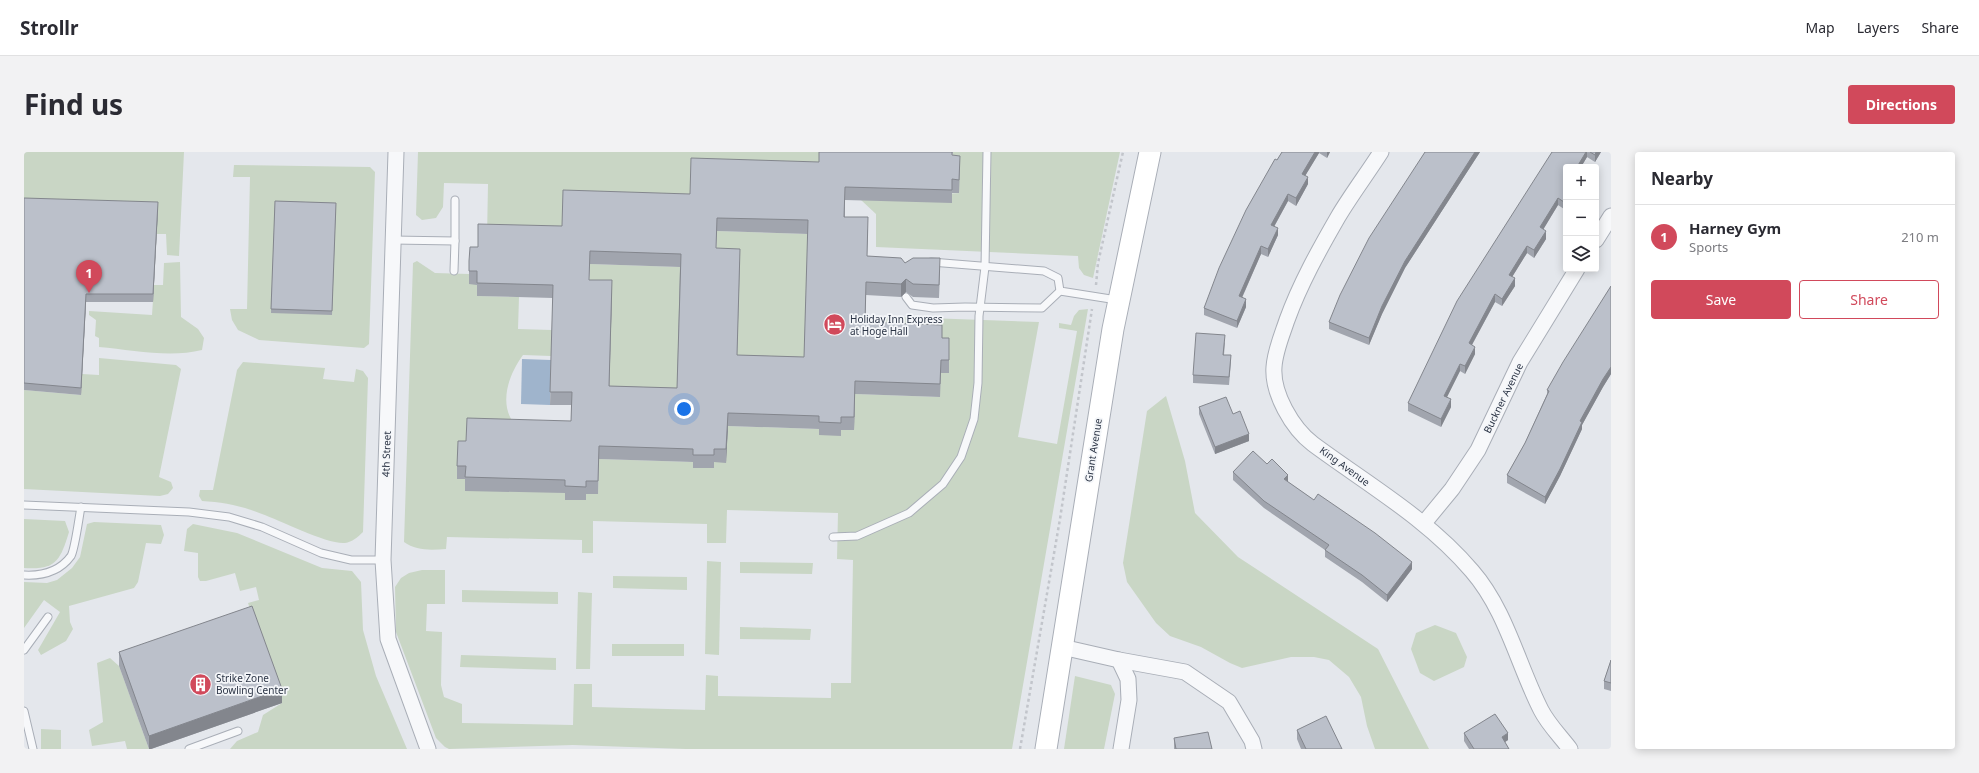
<!DOCTYPE html>
<html lang="en">
<head>
<meta charset="utf-8">
<style>
	:root { --surface:#fff; --page:#f2f2f3; --text:#2b2b33; --muted:#7c7c81; --line:#e1e1e2; --accent:#d1495b }
	body { margin:0; font-family:"Noto Sans",sans-serif; background:var(--page); color:var(--text) }
	.controls { position:absolute; right:12px; top:12px; display:grid; overflow:hidden; border-radius:4px; box-shadow:0 2px 10px #0003 }
	.controls button { width:36px; height:36px; display:grid; place-items:center; padding:0; border:0; border-bottom:1px solid var(--line); background:var(--surface); color:var(--text); font:20px sans-serif }
	.you { position:absolute; left:660px; top:257px; width:14px; height:14px; margin:-10px; border:3px solid #fff; border-radius:50%; background:#1a73e8; box-shadow:0 0 0 6px #1a73e833 }
	.badge { display:grid; place-items:center; width:26px; height:26px; border-radius:50%; background:var(--accent); color:#fff; font-size:13px; font-weight:700 }
	.pin { position:absolute; translate:-50% -33px; filter:drop-shadow(0 1px 2px #0008) }
	.pin::after { content:''; position:absolute; top:21px; width:14px; height:12px; background:inherit; clip-path:polygon(0 0,100% 0,50% 100%) }
	.list { margin:0; padding:0; list-style:none }
	h2 { display:flex; justify-content:space-between; align-items:center; height:52px; margin:0; padding:0 16px; font-size:17px }
	h2 small { font-size:13px; font-weight:400; color:var(--muted) }
	.list li { display:grid; grid-template-columns:26px 1fr auto; gap:12px; align-items:center; box-sizing:border-box; height:64px; padding:0 16px; border-top:1px solid var(--line) }
	.list b { display:block; font-size:15px; white-space:nowrap }
	.list p { margin:0; font-size:13px; white-space:nowrap; color:var(--muted) }
	.list em { font-size:13px; font-style:normal; color:var(--muted) }
	.actions { display:flex; gap:8px; padding:12px 16px }
	.actions a { flex:1; padding:9px 0; border:1px solid var(--accent); border-radius:4px; text-align:center; font-size:14px; color:var(--accent) }
	.actions .main { background:var(--accent); color:#fff }
	.icon { flex:none; width:22px; height:22px; fill:none; stroke:currentColor; stroke-width:2; stroke-linecap:round; stroke-linejoin:round }
	.map { position:relative; flex:none; width:1587px; height:597px; overflow:hidden; border-radius:4px }
	header { display:flex; align-items:center; gap:24px; box-sizing:border-box; height:56px; padding:0 20px; background:var(--surface); border-bottom:1px solid var(--line) }
	header strong { font-size:19px }
	nav { display:flex; gap:22px; margin-inline-start:auto; font-size:14px }
	.intro { display:flex; align-items:center; justify-content:space-between; box-sizing:border-box; height:96px; padding:0 24px }
	h1 { margin:0; font-size:28px }
	.button { padding:10px 18px; border-radius:4px; background:var(--accent); color:#fff; font-size:14px; font-weight:700 }
	main { display:flex; gap:24px; padding:0 24px }
	aside { flex:1; background:var(--surface); border-radius:4px; box-shadow:0 2px 10px #0003 }
	.map>svg:first-child { display:block }
</style>
</head>
<body>
<header>
<strong>Strollr</strong>
<nav><a>Map</a><a>Layers</a><a>Share</a></nav>
</header>
<div class="intro"><h1>Find us</h1><a class="button">Directions</a></div>
<main>
<div class="map">
<svg width="1587" height="597" viewBox="0 0 1587 597">
	<rect width="100%" height="100%" fill="#e4e7ec"/>
	<g fill="#c9d6c5">
		<path d="M0 0H160L155 104 143 103 142 82H132L0 53Z"/>
		<path d="M394 0H795V23L538 87 463 85 464 32 420 31 419 55 412 66 398 68 392 63Z"/>
		<path d="M929 0H1096L1069 126 1060 123 1055 116 1054 104 852 95V62L837 48 935 41 928 16Z"/>
		<path d="M210 13 346 15 351 20 345 192 340 196 235 188 214 178 208 168 206 157H223L226 25H209Z"/>
		<path d="M693 79 784 82 803 218 713 216 692 109Z"/>
		<path d="M393 109 411 121 445 122 453 133V144L495 145 494 177 528 178 527 204 499 203C485 222 475 250 489 270L442 327 541 341V348H562V342H574L575 307 669 310 690 316V310H702L704 274 795 277 817 284V278H830L831 242 916 245 848 184V164L1015 170 994 285 1033 292 1053 179 1035 176V171L1047 173 1050 164 1055 158 1064 157 988 597H662L549 593 425 597 421 595 412 586 372 480 371 435 377 426 385 421 398 418H421V452H403L402 479 418 480 417 533 420 545 438 552V571L549 573 550 532H568V555L681 558 682 523 694 524V544L807 546V531H827L829 408 813 407 814 361 703 358 702 391H683V372L569 369V401H558V388L423 385 422 397C407 398 392 399 380 390L389 111Z"/>
		<path d="M156 110 157 165 174 177 180 186 178 198C146 206 108 198 75 195V186L71 184 72 168 65 163V159L128 163 130 133H139L140 111Z"/>
		<path d="M566 112 657 115 675 250 585 247 588 142 565 141Z"/>
		<path d="M75 206 152 213 157 217 135 325 147 330 149 336 144 342 136 344 0 337V238L57 243 58 222 75 223Z"/>
		<path d="M219 210 301 216 299 227 330 230 332 217 339 219 344 226 339 380C334 385 328 390 321 391 305 393 255 368 238 362 218 354 199 350 178 349L175 344 176 338H189L213 218Z"/>
		<path d="M1142 244 1161 309 1171 361 1214 405 1354 497 1405 597H1351L1343 574 1337 545 1325 525 1305 508 1290 505H1267L1218 516 1206 511 1177 495 1146 484 1132 471 1103 430 1099 411 1123 259Z"/>
		<path d="M0 367 41 369 45 380C36 409 32 418 0 416Z"/>
		<path d="M70 370 137 373 140 383 137 392 122 391 114 430 110 436 45 454 46 470 49 477 42 489 17 503 14 498 36 460 20 448 0 476V430L23 431 33 428 48 416 56 405 63 372Z"/>
		<path d="M169 372 213 381 298 416 328 419 337 430 339 478 352 524 383 597H206L213 589 234 580 239 563 258 551 224 451 235 448 232 435 216 439 211 421 182 429H176L174 425V401L160 399 163 377Z"/>
		<path d="M683 409 697 410 695 503 681 502Z"/>
		<path d="M716 410 789 411 788 422 716 421Z"/>
		<path d="M589 424 663 425V438L589 436Z"/>
		<path d="M438 438 534 440V452L438 450Z"/>
		<path d="M554 440 568 441 566 517H552Z"/>
		<path d="M1411 473 1432 481 1443 505 1440 515 1410 529 1396 521 1387 497 1392 481Z"/>
		<path d="M716 475 787 477 786 488 716 487Z"/>
		<rect x="588" y="492" width="72" height="12"/>
		<path d="M437 503 532 506V518L436 515Z"/>
		<path d="M86 506 95 514 125 597H103L101 589 68 594 65 578 79 570 73 511Z"/>
		<path d="M1051 524 1087 533 1091 542 1080 597H1040Z"/>
		<path d="M17 577 37 578V597H17Z"/>
	</g>
	<path fill="#9fb4cc" d="M498 207 527 208 526 253 497 252Z"/>
	<g fill="none" stroke-linecap="round" stroke-linejoin="round">
		<defs>
			<g id="service">
				<path d="M369 88 431 89V48"/>
				<path d="M907 110 1020 119 1034 126 1036 139 1093 148"/>
				<path d="M430 119 431 89"/>
				<path d="M882 145 888 153 909 156 941 155 1018 156 1036 139"/>
				<path d="M0 353 165 360 205 365 238 375 297 401 327 408H359"/>
				<path d="M809 385 833 384 885 361 919 332 937 305 950 267 954 231 955 164 961 115 963 0"/>
				<path d="M0 423C18 424 36 419 47 404 51 397 55 365 57 355"/>
				<path d="M0 498 24 465"/>
				<path d="M0 559 9 597"/>
				<path d="M165 597 214 579"/>
			</g>
			<g id="minor">
				<path d="M372 0 359 408 364 487 404 597"/>
				<path d="M1357 0C1343 22 1327 43 1314 65 1295 98 1276 132 1263 168 1258 183 1251 199 1250 215 1248 241 1268 276 1289 292 1343 332 1404 367 1448 419 1482 458 1494 513 1517 558 1524 572 1537 585 1546 597"/>
				<path d="M1572 88 1587 64"/>
				<path d="M1400 371 1428 337 1454 298 1496 210 1553 117"/>
				<path d="M1038 495 1095 508 1161 520 1205 550 1228 589 1230 597"/>
				<path d="M1095 508 1104 527 1105 548 1097 597"/>
			</g>
			<path id="secondary" d="M1022 597 1089 177 1126 0"/>
		</defs>
		<use href="#service" stroke="#a9aeb7" stroke-width="9"/>
		<use href="#minor" stroke="#a9aeb7" stroke-width="17"/>
		<use href="#secondary" stroke="#a9aeb7" stroke-width="23"/>
		<g stroke="#c2c5cb" stroke-width="2.5" stroke-dasharray="3 3" stroke-linecap="butt">
			<path d="M1072 133 1074 111 1099 0"/>
			<path d="M996 597 1036 367 1068 157"/>
		</g>
		<use href="#service" stroke="#f7f8fa" stroke-width="7"/>
		<use href="#minor" stroke="#f7f8fa" stroke-width="15"/>
		<use href="#secondary" stroke="#fff" stroke-width="21"/>
	</g>
	<g fill="#a1a5ae" fill-rule="evenodd">
		<path d="M795 0H929L928 3 936 17 935 41H928V51L821 48V65L844 78 843 104 881 111 916 120 915 146 889 145 882 140 877 145 842 143 841 170 918 186 925 199V221H917L916 245 831 242 830 278H817V284L795 283V277L704 274 702 311 690 310V316H669V310L575 307 574 342H562V348H541V341L441 339V327H433V314L442 289 547 269 548 253H526L529 146 453 144V133L445 132V119L454 95 795 10ZM693 79 784 82 780 205 713 203 716 110 692 96ZM566 112 656 115 653 236 585 234 588 142 565 128Z"/>
		<path d="M1258 0H1306L1303 6 1295 1 1281 24 1284 32 1272 54 1264 49 1250 75 1254 83 1244 105 1237 102 1218 146 1222 155 1213 176 1180 163V156L1253 8Z"/>
		<path d="M1401 0H1456L1381 116 1358 162 1345 193 1305 177V170Z"/>
		<path d="M1528 0H1577L1571 10 1563 5 1557 15H1542V54L1540 57 1534 53 1519 77 1522 87 1510 106 1503 101 1488 125 1491 134 1478 154 1471 150 1448 193 1451 202 1441 222 1436 219 1423 245 1427 255 1417 275 1384 259V251Z"/>
		<path d="M0 46 134 57 129 150H62L57 243 0 238Z"/>
		<path d="M251 49 312 51 308 163 247 161Z"/>
		<path d="M1587 134V222L1579 235 1558 273V277L1536 324 1521 352 1483 331V323L1501 291 1523 242V238Z"/>
		<path d="M1201 190 1200 203 1207 210 1205 233 1169 231V223Z"/>
		<path d="M1175 255 1209 262 1225 289 1191 302 1175 262Z"/>
		<path d="M1243 312 1264 330 1388 417 1363 450 1338 430 1301 405V398L1240 356 1209 328V320Z"/>
		<path d="M95 500 258 551 127 597H125L95 514Z"/>
		<path d="M1587 508V539L1580 537V529Z"/>
		<path d="M1273 578 1318 597H1277L1273 587Z"/>
		<path d="M1440 581 1484 588 1481 590 1485 597H1445L1440 589Z"/>
		<path d="M1150 586 1188 597H1150Z"/>
	</g>
	<g fill="#83868d">
		<path d="M1291 0H1295V1L1278 29V22Z"/>
		<path d="M1303 0H1306L1303 6Z"/>
		<path d="M1451 0H1456L1381 116 1358 162 1345 193V186L1358 154 1381 109Z"/>
		<path d="M1562 0H1563V5L1557 15H1553Z"/>
		<path d="M1572 0H1577L1571 10V3Z"/>
		<path d="M1284 25V32L1272 54V46Z"/>
		<path d="M1264 42V49L1247 80V73Z"/>
		<path d="M1534 46V53L1516 83V75Z"/>
		<path d="M1542 47V54L1540 57V50Z"/>
		<path d="M134 50V57L129 150V142Z"/>
		<path d="M1254 76V83L1244 105V97Z"/>
		<path d="M1522 79V87L1510 106V98Z"/>
		<path d="M1237 94V102L1215 152V144Z"/>
		<path d="M1503 94V101L1485 130V123Z"/>
		<path d="M1491 126V134L1478 154V147Z"/>
		<path d="M882 127V140L877 145V132Z"/>
		<path d="M588 128V142L585 247V234Z"/>
		<path d="M62 142V150L57 243V236Z"/>
		<path d="M1471 142V150L1445 198V191Z"/>
		<path d="M1222 147V155L1213 176V169Z"/>
		<path d="M1451 195V202L1441 222V214Z"/>
		<path d="M1436 212V219L1420 251V244Z"/>
		<path d="M1587 215V222L1579 235 1558 273V277L1536 324 1521 352V345L1556 269 1579 227Z"/>
		<path d="M831 229V242L830 278V265Z"/>
		<path d="M1427 247V255L1417 275V267Z"/>
		<path d="M704 261V274L702 311V297Z"/>
		<path d="M1225 282V289L1191 302V295Z"/>
		<path d="M1264 323V330L1260 327Z"/>
		<path d="M1388 410V417L1363 450V443Z"/>
		<path d="M258 537V551L127 597H125V584Z"/>
		<path d="M1484 581V588L1478 592V585Z"/>
	</g>
	<g fill="#bbc0ca" stroke="#83868d" fill-rule="evenodd">
		<path d="M795 0H928V3L936 4 935 28 928 27V38L821 35 820 65H844L843 104 877 106 881 111 889 106H916L915 133 889 132 882 127 877 132 842 130 841 170 918 173V186H925V208H917L916 232 831 229 830 265H817V271L795 270V264L704 261 702 297H690V303H669V297L575 294 574 329H562V335L541 334V328L441 325 442 314H433L434 289H442L443 266 547 269 548 240H526L529 133 453 131V119H445V109L446 95H454V72L538 74 539 38 666 42 667 6 795 10ZM693 66 784 68 780 205 713 203 716 97 692 96ZM566 99 657 102 653 236 585 234 588 128H565Z"/>
		<path d="M1258 0H1291L1278 22 1284 25 1272 46 1264 42 1247 73 1254 76 1244 97 1237 94 1215 144 1222 147 1213 169 1180 156 1195 116 1222 58 1251 7 1253 8Z"/>
		<path d="M1401 0H1451L1381 109 1358 154 1345 186 1305 170 1316 143 1345 86Z"/>
		<path d="M1528 0H1562L1553 15H1542V47L1540 50 1534 46 1516 75 1522 79 1510 98 1503 94 1485 123 1491 126 1478 147 1471 142 1445 191 1451 195 1441 214 1436 212 1420 244 1427 247 1417 267 1384 251 1433 149Z"/>
		<path d="M1566 0H1572L1571 3Z"/>
		<path d="M0 46 134 50 129 142H62L57 236 0 231Z"/>
		<path d="M251 49 312 51 308 159 247 157Z"/>
		<path d="M1587 134V215L1579 227 1556 269 1558 270 1536 317 1521 345 1483 323 1501 291 1525 239 1523 238 1539 210Z"/>
		<path d="M1172 181 1201 183 1199 203H1207L1205 225 1169 223Z"/>
		<path d="M1202 245 1209 262 1216 259 1225 282 1191 295 1175 255Z"/>
		<path d="M1229 299 1243 312 1248 307 1264 323 1260 327 1290 348 1294 342 1351 381 1388 410 1363 443 1338 423 1301 398 1305 393 1240 349 1209 320Z"/>
		<path d="M228 454 258 537 125 584 95 500Z"/>
		<path d="M1587 508V531L1580 529Z"/>
		<path d="M1471 562 1484 581 1478 585 1485 597H1450L1440 581Z"/>
		<path d="M1302 564 1318 597H1282L1273 578Z"/>
		<path d="M1184 580 1188 597H1152L1150 586Z"/>
	</g>
	<defs>
		<symbol id="hotel-disc" viewBox="-11 -11 22 22"><circle r="9.5" fill="#d1495b" stroke="#f4f6f9"/><path d="M-6-4.5h1.5V1H6V5H4.5V3h-9V5H-6ZM-4 0a1.8 1.8 0 1 1 3.6 0ZM.5 0V-2.5h3Q6-2.5 6 0Z" fill="#fff"/></symbol>
		<symbol id="building-disc" viewBox="-11 -11 22 22"><circle r="9.5" fill="#d1495b" stroke="#f4f6f9"/><path d="M-4-6H4V6H1V3H-1V6H-4ZM-2.5-4.3h1.7v1.8h-1.7ZM.8-4.3h1.7v1.8H.8ZM-2.5-1h1.7V.8h-1.7ZM.8-1h1.7V.8H.8Z" fill="#fff"/></symbol>
	</defs>
	<g fill-rule="evenodd">
		<use href="#hotel-disc" x="798" y="160" width="25" height="25"/>
		<use href="#building-disc" x="164" y="520" width="25" height="25"/>
	</g>
	<g text-anchor="middle" dominant-baseline="central" stroke-width="3.5" stroke-linejoin="round" paint-order="stroke">
		<g font-size="10" fill="#2b3445" stroke="#f4f6f9" text-anchor="start">
			<text x="826" y="167">Holiday Inn Express<tspan x="826" dy="12">at Hoge Hall</tspan></text>
			<text x="192" y="526">Strike Zone<tspan x="192" dy="12">Bowling Center</tspan></text>
		</g>
		<g font-size="10" fill="#2b3445" stroke="#f4f6f9">
			<text transform="translate(1479 246) rotate(-64)">Buckner Avenue</text>
			<text transform="translate(1069 298) rotate(-81)">Grant Avenue</text>
			<text transform="translate(362 302) rotate(-88)">4th Street</text>
			<text transform="translate(1321 314) rotate(36)">King Avenue</text>
		</g>
	</g>
</svg>
<div class="controls">
<button>+</button>
<button>−</button>
<button><svg class="icon" aria-label="layers" viewBox="0 0 24 24"><path d="M12 4l9 5-9 5-9-5zM3 14l9 5 9-5"/></svg></button>
</div>
<div class="you"></div>
<div class="pin badge" style="left:65px;top:141px">1</div>
</div>
<aside>
<h2>Nearby<small></small></h2>
<ul class="list">
<li><span class="badge">1</span><div><b>Harney Gym</b><p>Sports</p></div><em>210 m</em></li>
</ul>
<div class="actions"><a class="main">Save</a><a>Share</a></div>
</aside>
</main>
</body>
</html>
